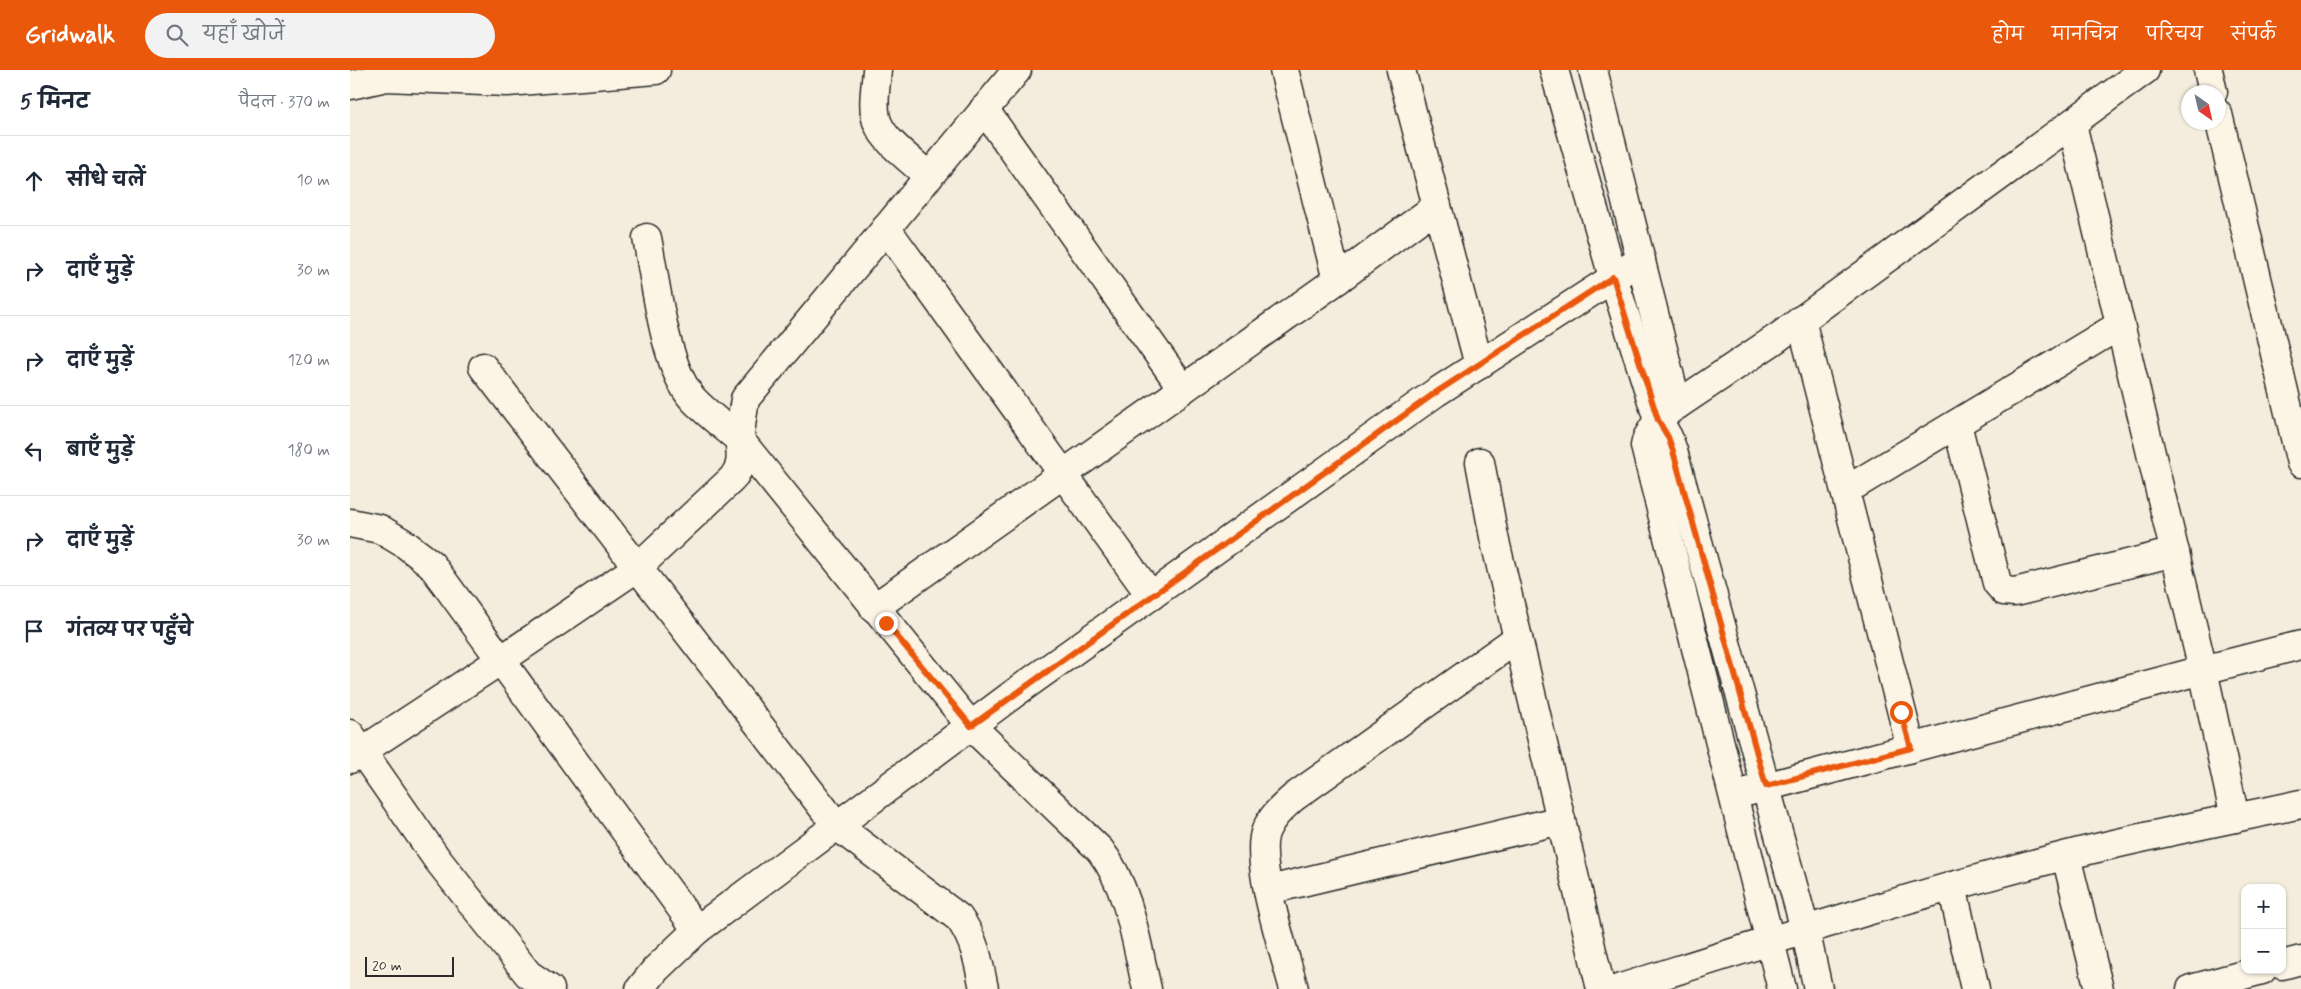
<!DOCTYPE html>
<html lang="hi">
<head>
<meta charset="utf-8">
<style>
	:root { --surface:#fff; --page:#f2f2f3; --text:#1f2937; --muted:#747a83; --line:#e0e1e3; --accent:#ea580c }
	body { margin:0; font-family:Mynerve,"Playpen Sans Deva",sans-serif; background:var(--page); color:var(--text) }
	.controls { position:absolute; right:15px; bottom:15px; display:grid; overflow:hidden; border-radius:10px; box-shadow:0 1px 4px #0004 }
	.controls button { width:45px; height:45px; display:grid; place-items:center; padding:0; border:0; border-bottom:1px solid var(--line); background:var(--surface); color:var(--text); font:25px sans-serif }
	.compass { position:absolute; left:1831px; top:15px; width:45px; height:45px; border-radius:50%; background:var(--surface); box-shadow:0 1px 4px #0004; rotate:146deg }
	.scale { position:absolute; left:15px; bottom:12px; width:89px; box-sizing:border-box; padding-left:5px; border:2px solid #2b2b2b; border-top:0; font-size:14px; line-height:18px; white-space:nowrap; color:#2b2b2b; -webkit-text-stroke:4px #fcf5e5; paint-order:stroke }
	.stop { position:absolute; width:15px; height:15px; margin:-11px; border:4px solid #ea580c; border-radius:50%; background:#fff }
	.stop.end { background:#ea580c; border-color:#fff; box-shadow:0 1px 5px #0008 }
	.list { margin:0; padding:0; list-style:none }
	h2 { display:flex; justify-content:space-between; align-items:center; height:65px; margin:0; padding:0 20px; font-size:21px }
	h2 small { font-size:16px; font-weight:400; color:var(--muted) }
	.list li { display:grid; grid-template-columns:32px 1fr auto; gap:15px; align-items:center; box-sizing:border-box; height:90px; padding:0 20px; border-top:1px solid var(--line) }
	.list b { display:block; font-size:19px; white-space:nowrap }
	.list em { font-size:16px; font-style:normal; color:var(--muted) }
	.icon { flex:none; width:28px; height:28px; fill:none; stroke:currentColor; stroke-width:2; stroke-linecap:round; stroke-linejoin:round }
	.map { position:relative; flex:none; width:1951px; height:919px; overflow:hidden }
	header { display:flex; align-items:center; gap:30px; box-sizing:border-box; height:70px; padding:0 25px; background:var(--accent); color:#fff }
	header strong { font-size:24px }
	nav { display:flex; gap:28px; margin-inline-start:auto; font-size:18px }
	.search { width:350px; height:45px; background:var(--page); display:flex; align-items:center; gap:12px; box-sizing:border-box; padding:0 18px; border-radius:28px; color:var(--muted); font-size:19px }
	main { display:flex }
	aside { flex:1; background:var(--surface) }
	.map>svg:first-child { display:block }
</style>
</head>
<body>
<header>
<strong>Gridwalk</strong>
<div class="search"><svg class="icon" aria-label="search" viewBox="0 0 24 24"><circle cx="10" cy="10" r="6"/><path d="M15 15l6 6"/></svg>यहाँ खोजें</div>
<nav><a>होम</a><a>मानचित्र</a><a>परिचय</a><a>संपर्क</a></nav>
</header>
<main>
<aside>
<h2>5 मिनट<small>पैदल · 370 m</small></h2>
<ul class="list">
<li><svg class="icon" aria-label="ahead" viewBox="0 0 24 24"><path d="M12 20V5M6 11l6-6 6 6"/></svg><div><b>सीधे चलें</b></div><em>10 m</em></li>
<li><svg class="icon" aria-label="right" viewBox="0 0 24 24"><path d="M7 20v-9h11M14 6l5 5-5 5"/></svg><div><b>दाएँ मुड़ें</b></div><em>30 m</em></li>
<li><svg class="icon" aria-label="right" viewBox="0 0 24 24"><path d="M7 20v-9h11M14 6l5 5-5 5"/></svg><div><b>दाएँ मुड़ें</b></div><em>120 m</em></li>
<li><svg class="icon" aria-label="left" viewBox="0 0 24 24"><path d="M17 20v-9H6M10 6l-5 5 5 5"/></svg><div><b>बाएँ मुड़ें</b></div><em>180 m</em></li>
<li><svg class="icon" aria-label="right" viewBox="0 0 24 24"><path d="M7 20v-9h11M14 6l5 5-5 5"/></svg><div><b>दाएँ मुड़ें</b></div><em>30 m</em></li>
<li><svg class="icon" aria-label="arrive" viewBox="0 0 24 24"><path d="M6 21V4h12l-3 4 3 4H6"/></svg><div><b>गंतव्य पर पहुँचे</b></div></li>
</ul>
</aside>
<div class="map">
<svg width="1951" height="919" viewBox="0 0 1951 919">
	<rect width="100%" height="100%" fill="#f4edde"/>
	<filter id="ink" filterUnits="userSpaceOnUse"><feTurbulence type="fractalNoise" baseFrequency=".02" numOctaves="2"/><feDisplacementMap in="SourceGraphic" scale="10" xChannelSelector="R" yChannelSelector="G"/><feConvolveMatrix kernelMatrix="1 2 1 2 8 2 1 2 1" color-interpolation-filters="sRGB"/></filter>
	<g filter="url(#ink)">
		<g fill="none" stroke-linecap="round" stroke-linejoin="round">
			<defs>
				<g id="minor">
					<path d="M527 0C526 16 521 39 528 54 536 73 564 92 579 107"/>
					<path d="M934 0 987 210"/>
					<path d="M1051 0 1129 295"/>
					<path d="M1204 0 1263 207 1308 350 1318 367 1323 381 1455 859 1468 919"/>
					<path d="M1243 0 1327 335"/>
					<path d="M1858 0 1863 22"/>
					<path d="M0 15 36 7 157 12 306 0"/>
					<path d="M634 39 833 319"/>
					<path d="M1868 44 1951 393"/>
					<path d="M1722 54 1853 600 1951 575"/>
					<path d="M536 158 801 526"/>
					<path d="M297 168C306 212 314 296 343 329 357 344 375 357 390 370L621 656 750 780C780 819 786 872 797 919"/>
					<path d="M1451 250 1561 678"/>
					<path d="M133 297 487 756 609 848C625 870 629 893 634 919"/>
					<path d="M1607 354 1647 513 1654 521 1665 522 1825 482"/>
					<path d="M1130 392 1144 467 1251 919"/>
					<path d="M1495 421 1770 255"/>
					<path d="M0 453 30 459 55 474 81 494 347 860"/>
					<path d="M524 538 987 210 1087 136"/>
					<path d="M0 664 87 789 178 904 200 919"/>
					<path d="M0 689 151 590 288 497 382 409C394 393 390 388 390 370 390 357 393 343 395 329L667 0"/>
					<path d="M1400 721 1853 600 1885 748"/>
					<path d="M1716 786 1749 919"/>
					<path d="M1602 816 1625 919"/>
					<path d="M919 820 1211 750"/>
					<path d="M1932 895 1951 890"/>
					<path d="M290 919 306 899 347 860 666 622 1085 323 1291 190"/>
					<path d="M944 919C935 885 903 789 916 760 922 746 933 737 944 727L1168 568"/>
					<path d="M1268 919C1417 872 1564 824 1714 786 1793 766 1872 751 1951 734"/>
					<path d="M1432 919 1295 376 1297 368 1308 350 1318 341 1427 268 1795 0"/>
					<path d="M1841 919 1912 900"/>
				</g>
			</defs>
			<use href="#minor" stroke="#2b2b2b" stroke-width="31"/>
			<use href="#minor" stroke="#fcf5e5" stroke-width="28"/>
		</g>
	</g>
	<g fill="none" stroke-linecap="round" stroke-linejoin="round" filter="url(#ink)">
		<path stroke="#ea580c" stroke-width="6" d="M536 553 621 656 1085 323 1263 207 1308 350 1318 367 1323 381 1416 716 1561 678 1551 642"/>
	</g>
</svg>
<div class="controls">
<button>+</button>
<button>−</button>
</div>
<svg class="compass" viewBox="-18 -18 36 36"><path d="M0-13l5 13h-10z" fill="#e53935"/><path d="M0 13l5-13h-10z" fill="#747a83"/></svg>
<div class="scale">20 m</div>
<div class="stop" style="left:1551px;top:642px"></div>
<div class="stop end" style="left:536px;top:553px"></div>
</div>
</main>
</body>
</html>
